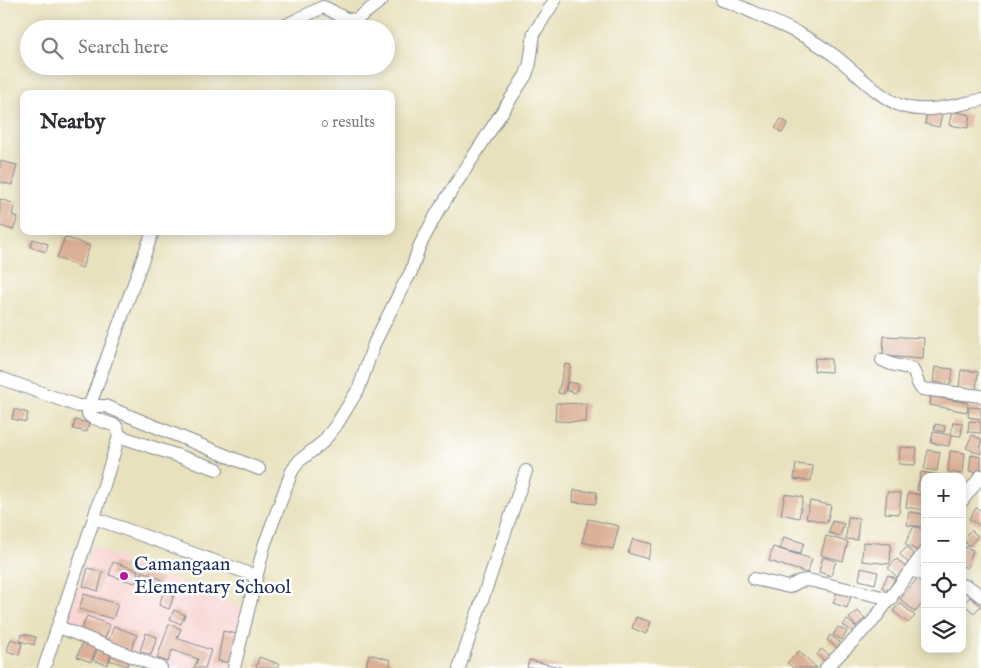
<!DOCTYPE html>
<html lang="en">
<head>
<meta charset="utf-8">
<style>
	:root { --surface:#fff; --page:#f7f7f7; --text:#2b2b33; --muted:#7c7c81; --line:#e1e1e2 }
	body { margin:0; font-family:"IM FELL English",serif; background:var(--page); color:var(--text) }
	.controls { position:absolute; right:15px; bottom:15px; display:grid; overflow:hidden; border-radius:10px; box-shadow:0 2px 12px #0003 }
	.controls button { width:45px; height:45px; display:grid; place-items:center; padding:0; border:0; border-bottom:1px solid var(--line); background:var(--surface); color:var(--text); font:25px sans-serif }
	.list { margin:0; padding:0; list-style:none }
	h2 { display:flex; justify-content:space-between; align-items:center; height:65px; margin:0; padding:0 20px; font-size:21px }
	h2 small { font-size:16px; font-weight:400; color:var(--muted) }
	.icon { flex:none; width:28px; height:28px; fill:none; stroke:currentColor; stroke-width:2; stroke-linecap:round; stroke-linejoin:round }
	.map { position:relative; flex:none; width:981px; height:668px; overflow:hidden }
	.search { position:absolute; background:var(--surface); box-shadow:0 2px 12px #0003; left:20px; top:20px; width:375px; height:55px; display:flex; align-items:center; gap:12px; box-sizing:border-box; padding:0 18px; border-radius:28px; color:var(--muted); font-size:19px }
	.panel { position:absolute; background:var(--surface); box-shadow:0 2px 12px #0003; left:20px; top:90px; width:375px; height:145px; border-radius:10px }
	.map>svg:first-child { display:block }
</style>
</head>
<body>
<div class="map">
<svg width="981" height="668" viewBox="0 0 981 668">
	<rect width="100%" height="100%" fill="#fff"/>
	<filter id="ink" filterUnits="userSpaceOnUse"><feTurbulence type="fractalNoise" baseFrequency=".02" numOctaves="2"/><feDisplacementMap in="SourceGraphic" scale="10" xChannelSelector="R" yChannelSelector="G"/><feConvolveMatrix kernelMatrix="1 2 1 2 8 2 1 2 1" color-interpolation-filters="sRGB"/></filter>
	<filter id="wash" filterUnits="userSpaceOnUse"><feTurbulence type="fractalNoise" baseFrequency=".0096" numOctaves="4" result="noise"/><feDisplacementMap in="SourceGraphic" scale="20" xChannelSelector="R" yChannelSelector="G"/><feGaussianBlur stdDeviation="1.12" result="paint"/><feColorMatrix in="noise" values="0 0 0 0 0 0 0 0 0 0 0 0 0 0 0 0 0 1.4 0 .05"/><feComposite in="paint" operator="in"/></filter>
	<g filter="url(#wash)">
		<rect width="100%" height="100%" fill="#e9e1bd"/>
		<path fill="#f7d0cd" d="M91 546 243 607 232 668H167L66 626Z"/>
		<g id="blocks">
			<g fill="#dcb096">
				<path d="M927 111 942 114 939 127 925 124Z"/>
				<path d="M952 111 970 115 968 128 949 125Z"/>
				<path d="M781 119 788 123 782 133 775 128Z"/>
				<path d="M0 161 17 165 12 185 0 182Z"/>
				<path d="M0 199 15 204 12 215 18 217 13 230 0 226Z"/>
				<path d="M65 237 90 246 82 268 57 258Z"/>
				<path d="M33 239 48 244 46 252 30 247Z"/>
				<path d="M884 336 924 338 923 359 883 356Z"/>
				<path d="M815 358 831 359V372L814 371Z"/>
				<path d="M565 364 571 365 564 394 558 393Z"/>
				<path d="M935 367 953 369 951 384 933 382Z"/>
				<path d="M961 370 978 372 976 390 959 388Z"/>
				<path d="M568 382 578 384 576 393 566 390Z"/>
				<path d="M931 396 968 403 967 412 930 405Z"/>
				<path d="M556 403 587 404 586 422 555 421Z"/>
				<path d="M969 407 981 408V419L968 417Z"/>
				<path d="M14 409 28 413 26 422 12 419Z"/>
				<path d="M75 420 89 423 87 432 73 429Z"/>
				<path d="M969 421 981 422V433L968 432Z"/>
				<path d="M953 422 962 423 961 436 951 435Z"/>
				<path d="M935 424 945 426 944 432 934 430Z"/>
				<path d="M933 432 951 435 949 446 931 443Z"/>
				<path d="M972 435 981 439V454L966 448Z"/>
				<path d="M900 447 917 448 915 465 899 464Z"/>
				<path d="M928 450 940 452 937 471 924 469Z"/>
				<path d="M950 451 965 453 963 474 948 472Z"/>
				<path d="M971 455 981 457V472L969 471Z"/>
				<path d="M796 464 813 466 811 481 794 479Z"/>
				<path d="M921 472 939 475V477H925V492L917 490Z"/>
				<path d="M574 490 597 492 596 504 573 502Z"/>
				<path d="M887 492 901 493 899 514 885 513Z"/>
				<path d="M908 493 925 495V510L906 507Z"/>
				<path d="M785 494 803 497 799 518 781 514Z"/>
				<path d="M810 501 831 505 827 523 806 518Z"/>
				<path d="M976 508 981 510V526L969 519Z"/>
				<path d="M909 512 925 514 923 527 907 525Z"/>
				<path d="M848 517 859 518 857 540 846 539Z"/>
				<path d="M588 519 619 526 613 549 582 542Z"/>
				<path d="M832 521 844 524 840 536 829 533Z"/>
				<path d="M914 526 925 531V548L922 553 905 544Z"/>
				<path d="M971 530 978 536 969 546 962 539Z"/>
				<path d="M826 536 848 542 843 561 821 555Z"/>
				<path d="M784 537 804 543 800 554 780 549Z"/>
				<path d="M633 539 652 544 648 559 628 553Z"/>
				<path d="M863 542 891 544 890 564 862 561Z"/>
				<path d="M962 546 973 550 967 568 962 566Z"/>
				<path d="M773 547 812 559 807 573 769 561Z"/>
				<path d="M907 547 916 557 909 564 900 554Z"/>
				<path d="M823 557 836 561 831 576 819 572Z"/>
				<path d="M897 559 907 569 898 578 888 568Z"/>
				<path d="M113 562 138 570 135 583 109 575Z"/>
				<path d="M88 568 103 572 98 591 83 586Z"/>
				<path d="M861 568 878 572 875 584 859 580Z"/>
				<path d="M142 571 161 579 157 590 138 583Z"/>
				<path d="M888 575 895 578 889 590 882 587Z"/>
				<path d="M920 575 925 579V601L915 612 900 599Z"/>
				<path d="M164 591 174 595 169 609 159 605Z"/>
				<path d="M837 592 851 596 847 608 833 603Z"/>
				<path d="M84 594 118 604 113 619 79 609Z"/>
				<path d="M970 597 981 606 974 613 963 604Z"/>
				<path d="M900 603 915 616 908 623 893 611Z"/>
				<path d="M174 610 185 615 181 624 170 619Z"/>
				<path d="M858 611 865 619 856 626 849 618Z"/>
				<path d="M87 616 110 625 104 641 80 632Z"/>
				<path d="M636 617 651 622 646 634 632 628Z"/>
				<path d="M847 620 859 629 855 634 843 625Z"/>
				<path d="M169 624 181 629 177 638 211 650 205 668H194L198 659 172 650 168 662 157 658Z"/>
				<path d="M114 626 137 635 131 650 108 642Z"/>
				<path d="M838 627 847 632 842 640 833 635Z"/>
				<path d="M223 631 237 634 232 663 218 661Z"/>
				<path d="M146 633 157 637 151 655 140 651Z"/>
				<path d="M22 634 36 637 34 645 20 641Z"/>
				<path d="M830 635 844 646 840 650 827 640Z"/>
				<path d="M11 639 22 643 19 655 7 651Z"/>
				<path d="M83 641 97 646 91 662 77 657Z"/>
				<path d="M98 648 112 653 107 665 93 660Z"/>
				<path d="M821 649 832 657 827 663 817 655Z"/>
				<path d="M799 651 817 668H793L787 663Z"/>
				<path d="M112 652 130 658 127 666 109 660Z"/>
				<path d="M369 654 391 660 389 668H366Z"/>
				<path d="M259 657 279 664 277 668H256Z"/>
				<path d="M529 660 560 667V668H527Z"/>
			</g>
		</g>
	</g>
	<g filter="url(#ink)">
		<use href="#blocks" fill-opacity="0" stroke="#82888e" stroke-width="1"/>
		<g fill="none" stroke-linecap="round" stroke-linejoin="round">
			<defs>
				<g id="minor">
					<path d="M722 0C736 4 748 10 761 16 788 28 811 38 835 56 854 70 879 98 902 106 927 114 956 105 981 100"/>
					<path d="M278 29 323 7C336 11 343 22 357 19L382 0"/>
					<path d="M882 360 891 364 912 369C917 375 916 384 922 389L981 396"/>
					<path d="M0 378 78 406H105L259 469"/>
					<path d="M119 436 217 469"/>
					<path d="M962 501 981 476"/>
					<path d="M94 518 256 576"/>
					<path d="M911 570 925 575"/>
					<path d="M754 579 789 587 800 581 808 580 891 599"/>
					<path d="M962 585 969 587 981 596"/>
					<path d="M59 627 161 668"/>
					<path d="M44 668 94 518 119 436 118 430 116 426 91 417 88 414V410L153 231"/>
					<path d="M234 668 264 546 292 471 299 461 323 442 337 424 359 388 374 344 402 288 411 272 419 247 437 213 526 75 530 63 534 33 555 0"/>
					<path d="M459 668 526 471"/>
					<path d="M826 668 873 621 925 551"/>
				</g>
			</defs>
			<use href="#minor" stroke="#82888e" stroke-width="14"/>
			<use href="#minor" stroke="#fff" stroke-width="12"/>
		</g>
	</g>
	<circle fill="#b5179e" stroke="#fff" stroke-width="2" cx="124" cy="576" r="5"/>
	<g text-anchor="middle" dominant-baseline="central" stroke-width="5" stroke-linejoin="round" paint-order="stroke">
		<g font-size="20" fill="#1b2f5e" stroke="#fff" text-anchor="start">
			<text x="134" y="564">Camangaan<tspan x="134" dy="23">Elementary School</tspan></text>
		</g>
	</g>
</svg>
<div class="controls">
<button>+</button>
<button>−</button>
<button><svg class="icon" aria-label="locate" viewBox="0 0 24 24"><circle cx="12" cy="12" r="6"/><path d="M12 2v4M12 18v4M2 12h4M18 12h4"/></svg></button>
<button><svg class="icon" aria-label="layers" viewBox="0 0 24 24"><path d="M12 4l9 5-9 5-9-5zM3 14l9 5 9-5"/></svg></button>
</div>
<div class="search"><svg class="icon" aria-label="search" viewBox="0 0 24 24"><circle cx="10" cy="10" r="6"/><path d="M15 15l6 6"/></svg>Search here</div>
<section class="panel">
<h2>Nearby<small>0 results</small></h2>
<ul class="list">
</ul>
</section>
</div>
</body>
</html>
